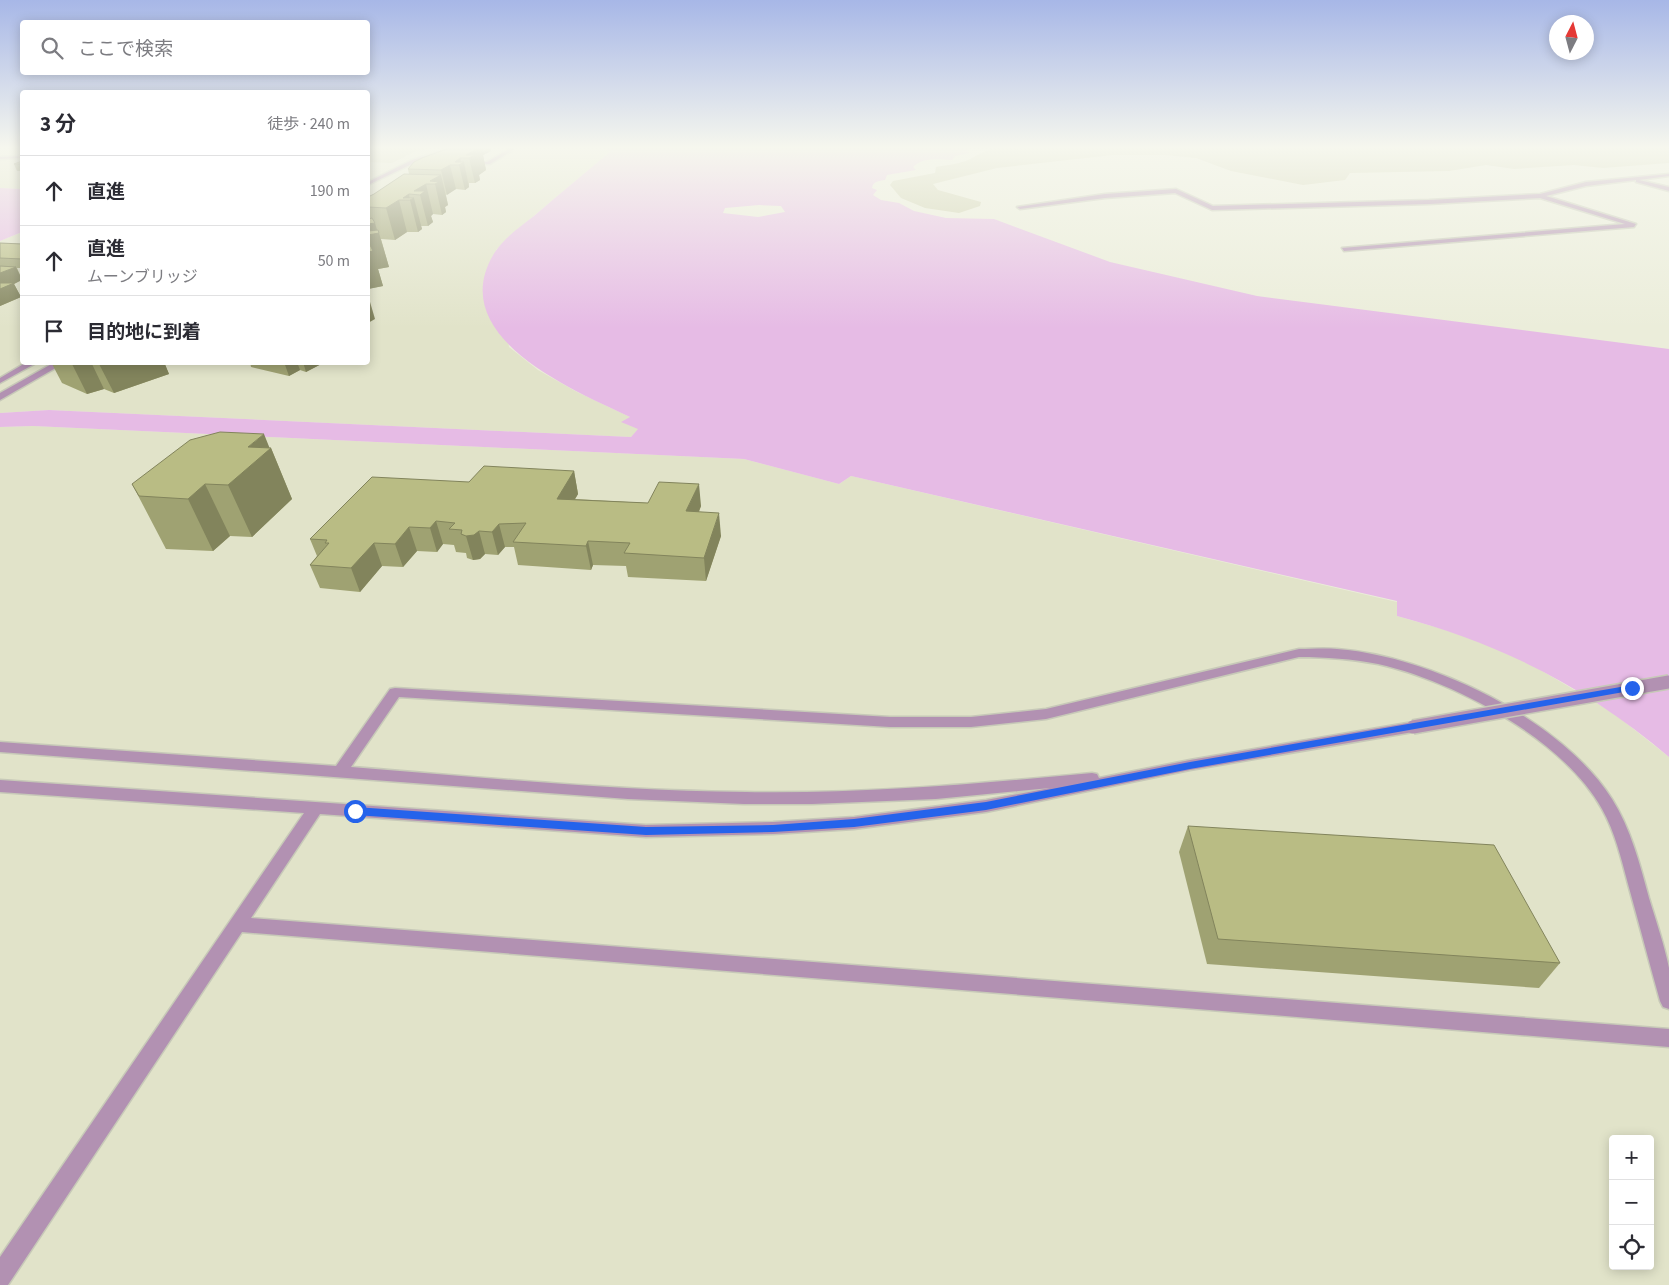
<!DOCTYPE html>
<html lang="ja">
<head>
<meta charset="utf-8">
<style>
	:root { --surface:#fff; --page:#f2f2f3; --text:#2b2b33; --muted:#7c7c81; --line:#e1e1e2 }
	body { margin:0; font-family:"Source Sans 3","Noto Sans JP",sans-serif; background:var(--page); color:var(--text) }
	.controls { position:absolute; right:15px; bottom:15px; display:grid; overflow:hidden; border-radius:5px; box-shadow:0 2px 12px #0003 }
	.controls button { width:45px; height:45px; display:grid; place-items:center; padding:0; border:0; border-bottom:1px solid var(--line); background:var(--surface); color:var(--text); font:25px sans-serif }
	.compass { position:absolute; left:1549px; top:15px; width:45px; height:45px; border-radius:50%; background:var(--surface); box-shadow:0 2px 12px #0003; rotate:6deg }
	.stop { position:absolute; width:15px; height:15px; margin:-11px; border:4px solid #2563eb; border-radius:50%; background:#fff }
	.stop.end { background:#2563eb; border-color:#fff; box-shadow:0 1px 5px #0008 }
	.list { margin:0; padding:0; list-style:none }
	h2 { display:flex; justify-content:space-between; align-items:center; height:65px; margin:0; padding:0 20px; font-size:21px }
	h2 small { font-size:16px; font-weight:400; color:var(--muted) }
	.list li { display:grid; grid-template-columns:32px 1fr auto; gap:15px; align-items:center; box-sizing:border-box; height:70px; padding:0 20px; border-top:1px solid var(--line) }
	.list b { display:block; font-size:19px; white-space:nowrap }
	.list p { margin:0; font-size:16px; white-space:nowrap; color:var(--muted) }
	.list em { font-size:16px; font-style:normal; color:var(--muted) }
	.icon { flex:none; width:28px; height:28px; fill:none; stroke:currentColor; stroke-width:2; stroke-linecap:round; stroke-linejoin:round }
	.map { position:relative; flex:none; width:1669px; height:1285px; overflow:hidden }
	.search { position:absolute; background:var(--surface); box-shadow:0 2px 12px #0003; left:20px; top:20px; width:350px; height:55px; display:flex; align-items:center; gap:12px; box-sizing:border-box; padding:0 18px; border-radius:5px; color:var(--muted); font-size:19px }
	.panel { position:absolute; background:var(--surface); box-shadow:0 2px 12px #0003; left:20px; top:90px; width:350px; height:275px; border-radius:5px }
	.map>svg:first-child { display:block }
</style>
</head>
<body>
<div class="map">
<svg width="1669" height="1285" viewBox="0 0 1669 1285">
	<rect width="100%" height="100%" fill="#ebedda"/>
	<g fill="#e1e3c9" fill-rule="evenodd">
		<path d="M0 148H22V189L0 188Z"/>
		<path d="M368 148H605L610 152 517 230 496 250 509 347 538 370 577 392 630 417 639 429 631 437 49 410 0 413V241L22 232V362H368Z"/>
		<path d="M33 426 744 459 839 484 851 476 1397 602V616L1463 635 1505 651 1537 668 1612 712 1669 757V1285H0V427ZM1613 1139H1650V1266H1613Z"/>
	</g>
	<g fill="#cdcfac">
		<path d="M368 148H431L416 151 392 163 368 162Z"/>
		<path d="M996 148H1669V163L1603 168 1574 165 1514 169 1486 165 1449 171 1350 173 1345 180 1303 185 1231 171 1196 158 1165 155H1113L997 168 933 184 938 190 981 202 980 206 959 213 925 208 901 198 890 185 893 181 935 173 936 167C947 165 960 164 970 159 980 154 985 150 996 148Z"/>
	</g>
	<g fill="#e6bbe5" fill-rule="evenodd">
		<path d="M605 148H969L967 151 970 153 955 156 952 160C940 159 922 157 913 167L916 170 887 175 885 180C879 181 873 181 872 188L877 190 873 195 881 200 899 203 914 211 946 218 994 219 1110 262 1257 296 1669 349V757C1588 688 1500 643 1397 616V601L851 476 839 484 744 459 33 426 0 427V413L49 410 631 437 638 429 621 422 630 417C573 390 442 336 495 252 504 238 521 226 534 216 559 194 585 173 610 152ZM759 205 781 206 785 212 758 217 723 213 725 208Z"/>
		<path d="M0 188 22 189V232L0 241Z"/>
	</g>
	<g fill="none" stroke-linecap="round" stroke-linejoin="round">
		<defs>
			<g id="minor">
				<path d="M452 148H458L416 162 368 185V182L412 160Z"/>
				<path d="M509 149 513 150 490 164 467 163 487 162Z"/>
				<path d="M22 156V158L0 159V157Z"/>
				<path d="M1669 174V176L1639 180 1669 187V191L1636 182V180L1586 186 1546 196 1636 224 1634 227 1344 251 1342 248 1625 224 1540 198 1429 204 1212 210 1175 193 1105 198 1020 209 1017 207 1105 194 1176 189 1213 206 1429 200 1540 194 1586 182Z"/>
				<path d="M27 362H38L0 383V378Z"/>
				<path d="M55 362H66L0 400V393Z"/>
				<path d="M1299 649C1312 649 1324 648 1337 649 1430 656 1561 719 1612 799 1631 829 1640 865 1649 898 1656 921 1664 944 1669 968 1669 981 1669 996 1669 1009L1663 1007 1660 1001C1649 962 1639 923 1628 884 1621 858 1615 832 1602 809 1563 739 1454 681 1378 664 1352 659 1326 657 1299 657L1046 719 971 727H890L399 697 351 767C482 777 614 791 746 792 862 794 977 784 1092 773L1097 774 1099 778 1190 760 1413 722 1418 724 1420 727 1418 730 1413 732 1190 770 986 812 854 829 773 834 646 837 320 814 251 918 1669 1029V1047L242 932 8 1285H0V1257L304 813 0 792V780L646 825 773 822 854 817 986 800 1050 788 936 799 812 804H744L628 799 0 752V742L336 766 390 689 395 688 890 717H971L1046 709Z"/>
			</g>
		</defs>
		<use href="#minor" stroke="#c7c9b8" stroke-width="3"/>
		<use href="#minor" fill="#b291b2" fill-rule="evenodd"/>
		<defs>
			<path id="minor-bridge" d="M1413 727 1669 682"/>
		</defs>
		<use href="#minor-bridge" stroke="#c7c9b8" stroke-width="16" stroke-linecap="butt"/>
		<use href="#minor-bridge" stroke="#b291b2" stroke-width="13"/>
	</g>
	<g fill="#9fa272">
		<path d="M491 151 483 155 486 170 479 175 480 180 475 183H469V187L465 190 456 189 446 195 448 205 445 207 446 212 442 215 433 214 431 216 433 222 428 226H421L422 229 418 232H407L395 240 381 239 389 267 378 269 383 286 368 289V197L374 194 409 174 408 169Z"/>
		<path d="M22 161V171H17L14 164Z"/>
		<path d="M0 243 22 244V268H17L22 279 14 284 21 297 0 306Z"/>
		<path d="M51 362H164L169 374 114 393 104 389 87 394 62 383Z"/>
		<path d="M250 362H325L306 372 300 370 289 376 251 367Z"/>
		<path d="M269 448H271L292 499 252 537 230 536 213 551 166 549 132 484Z"/>
		<path d="M574 471 578 494 575 499 701 506 699 512 721 536 706 581 628 577 626 566 593 565 591 570 518 565 514 547H505L498 555 485 554 480 559 473 560 467 558 466 553 456 552 454 545 443 544 437 552 417 551 403 567 382 566 360 592 320 588 310 565 317 556 310 539 469 482Z"/>
		<path d="M1188 826 1560 963 1539 988 1207 964 1179 852Z"/>
	</g>
	<g fill="#82845c">
		<path d="M479 148H490L491 151 483 155 486 170 479 175 480 180 475 183 469 158 466 155Z"/>
		<path d="M460 158 462 163 464 162 469 187 465 190 459 165 455 162Z"/>
		<path d="M450 165 456 189 447 195 441 170Z"/>
		<path d="M441 175 448 205 445 207 446 212 442 215 435 184 430 181Z"/>
		<path d="M426 184 433 214 431 216 433 222 428 226 420 195 414 191Z"/>
		<path d="M409 194 410 200 414 198 422 229 418 232 410 200 403 198Z"/>
		<path d="M399 200 407 232 395 240 386 208Z"/>
		<path d="M375 223 378 233H379L389 267 378 269 383 286 368 289V224Z"/>
		<path d="M16 267 22 280 14 284 21 297 0 306V273Z"/>
		<path d="M368 295 375 319 368 323Z"/>
		<path d="M71 362H91L104 389 87 394Z"/>
		<path d="M98 362H164L169 374 114 393Z"/>
		<path d="M284 362H297L300 370 289 376Z"/>
		<path d="M303 362H325L306 372Z"/>
		<path d="M264 434 270 449 271 448 292 499 252 537 228 485 248 447Z"/>
		<path d="M574 471 578 494 562 521 557 499Z"/>
		<path d="M205 484 230 536 213 551 188 499Z"/>
		<path d="M699 484 701 506 689 534 686 511Z"/>
		<path d="M719 513 721 536 706 581 704 558Z"/>
		<path d="M436 521 443 544 437 552 430 528Z"/>
		<path d="M499 524 505 547 498 555 492 532Z"/>
		<path d="M409 527 417 551 403 567 395 544Z"/>
		<path d="M479 531 485 554 480 559 473 560 466 536Z"/>
		<path d="M588 541 593 565 591 570 586 546Z"/>
		<path d="M374 543 382 566 360 592 351 568Z"/>
	</g>
	<g fill="#b9bc84" stroke="#82845c">
		<path d="M449 148H479L466 155H475L469 158H460L455 162H464L459 165H450L441 170 408 169 414 162 422 158Z"/>
		<path d="M482 148H490L483 152Z"/>
		<path d="M22 161V164H14Z"/>
		<path d="M404 174 441 175 430 181 439 182 435 184H426L414 191H425L420 195 409 194 403 198H414L410 200H399L386 208 368 207V197L374 194Z"/>
		<path d="M372 218 375 223 368 224V219Z"/>
		<path d="M378 230 379 233 368 235V231Z"/>
		<path d="M0 243 22 244V259L0 258Z"/>
		<path d="M368 245H370L373 251 368 252Z"/>
		<path d="M0 266 16 267 0 273Z"/>
		<path d="M0 283H14L0 289Z"/>
		<path d="M220 432 264 434 248 447 271 448 228 485 205 484 188 499 139 496 132 484 190 440Z"/>
		<path d="M484 466 574 471 557 499 648 503 659 482 699 484 686 511 719 513 704 558 624 553 630 543 588 541 586 546 513 542 526 523 499 524 492 532 479 531 474 535 466 536 461 534 462 530 449 529 455 523 436 521 430 528 409 527 395 544 374 543 351 568 310 565 329 543H325L327 540 310 539 372 477 469 482Z"/>
		<path d="M1188 826 1494 845 1560 963 1218 939Z"/>
	</g>
	<linearGradient id="sky" x2="0" y2="1"><stop stop-color="#a7b7e7"/><stop offset="0.45" stop-color="#f6f7ee"/><stop offset="1" stop-color="#f6f7ee" stop-opacity="0"/></linearGradient>
	<rect width="1669" height="328" fill="url(#sky)"/>
	<path fill="#2563eb" d="M1632 685 1637 688 1635 690 1190 769 986 810 854 827 773 832 646 835 355 815 350 811 355 807 646 827 773 825 854 819 986 802 1190 762Z"/>
</svg>
<div class="controls">
<button>+</button>
<button>−</button>
<button><svg class="icon" aria-label="locate" viewBox="0 0 24 24"><circle cx="12" cy="12" r="6"/><path d="M12 2v4M12 18v4M2 12h4M18 12h4"/></svg></button>
</div>
<svg class="compass" viewBox="-18 -18 36 36"><path d="M0-13l5 13h-10z" fill="#e53935"/><path d="M0 13l5-13h-10z" fill="#7c7c81"/></svg>
<div class="stop" style="left:355px;top:811px"></div>
<div class="stop end" style="left:1632px;top:688px"></div>
<div class="search"><svg class="icon" aria-label="search" viewBox="0 0 24 24"><circle cx="10" cy="10" r="6"/><path d="M15 15l6 6"/></svg>ここで検索</div>
<section class="panel">
<h2>3 分<small>徒歩 · 240 m</small></h2>
<ul class="list">
<li><svg class="icon" aria-label="ahead" viewBox="0 0 24 24"><path d="M12 20V5M6 11l6-6 6 6"/></svg><div><b>直進</b></div><em>190 m</em></li>
<li><svg class="icon" aria-label="ahead" viewBox="0 0 24 24"><path d="M12 20V5M6 11l6-6 6 6"/></svg><div><b>直進</b><p>ムーンブリッジ</p></div><em>50 m</em></li>
<li><svg class="icon" aria-label="arrive" viewBox="0 0 24 24"><path d="M6 21V4h12l-3 4 3 4H6"/></svg><div><b>目的地に到着</b></div></li>
</ul>
</section>
</div>
</body>
</html>
